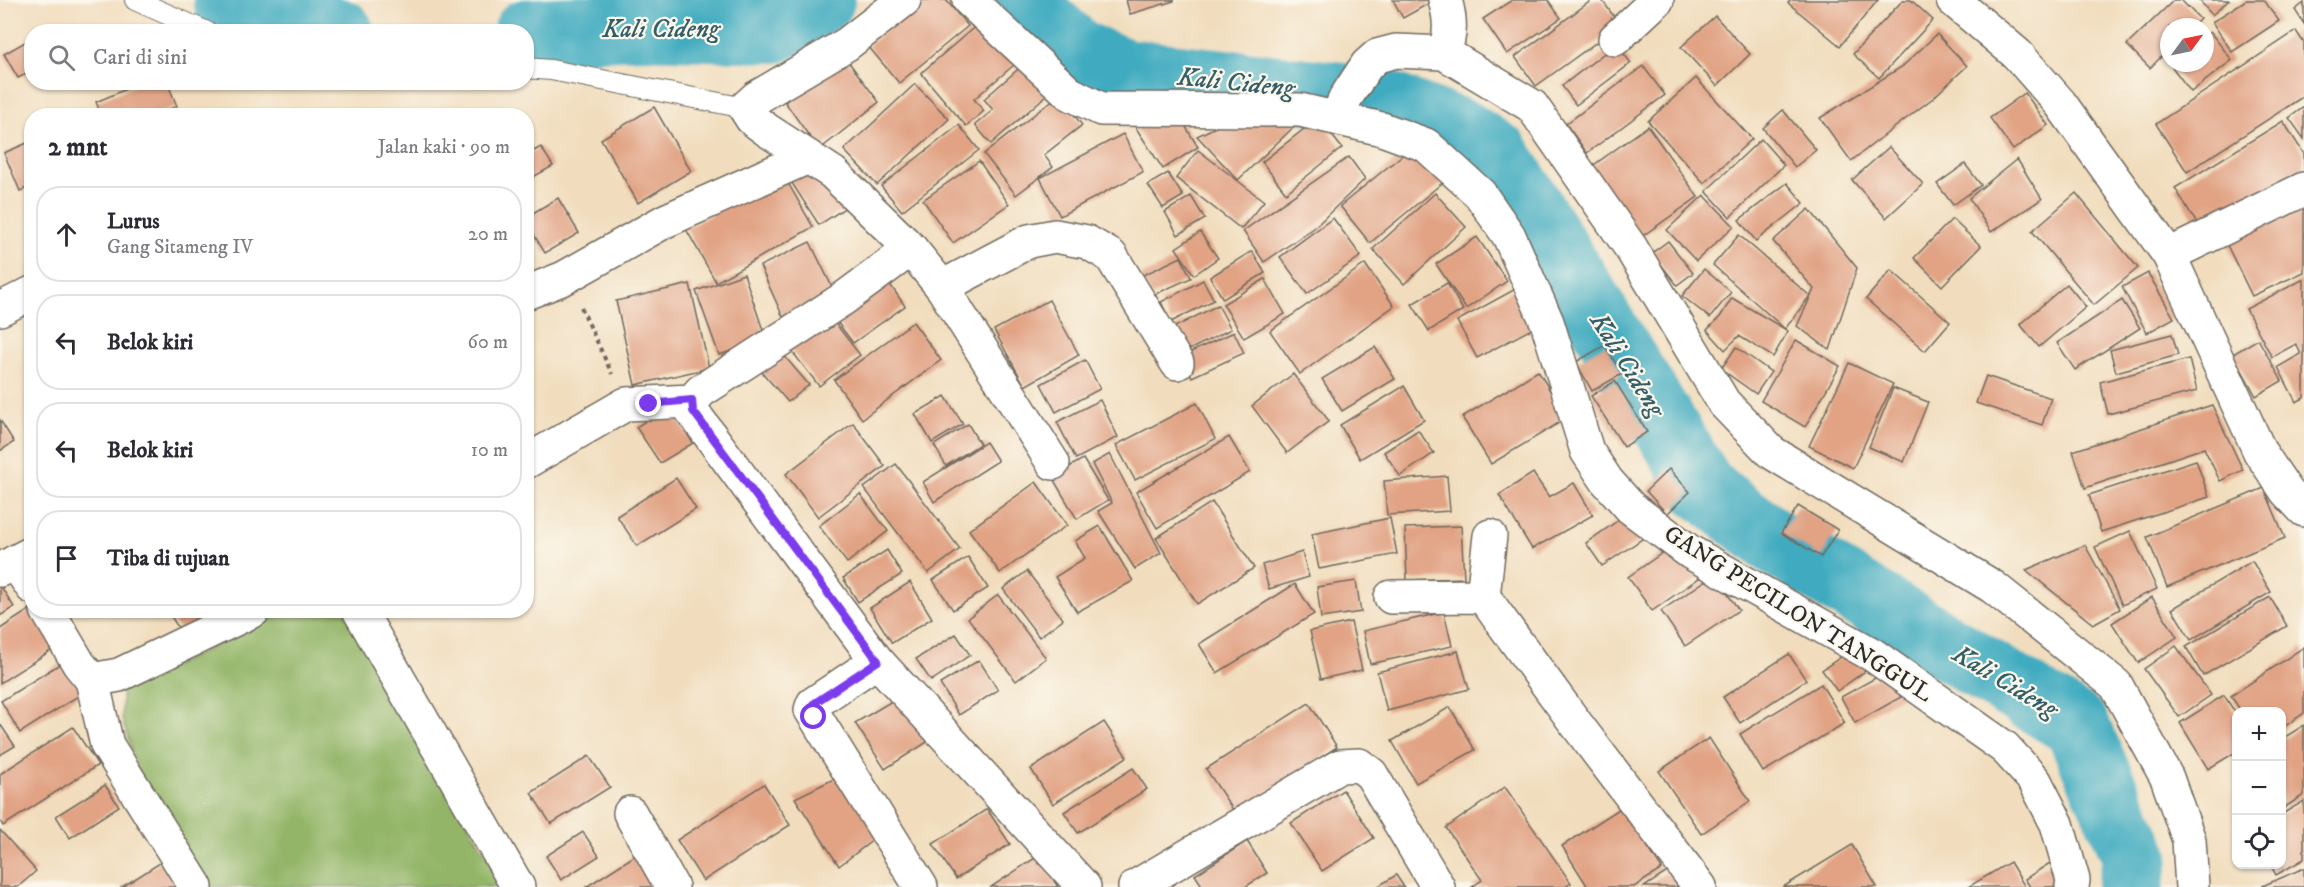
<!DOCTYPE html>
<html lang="id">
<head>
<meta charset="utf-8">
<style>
	:root { --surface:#fff; --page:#f7f7f7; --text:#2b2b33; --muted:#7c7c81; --line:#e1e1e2 }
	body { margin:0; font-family:"IM FELL DW Pica",serif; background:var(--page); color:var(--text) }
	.controls { position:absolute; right:18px; bottom:18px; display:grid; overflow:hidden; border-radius:12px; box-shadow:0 2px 4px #0004 }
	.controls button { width:54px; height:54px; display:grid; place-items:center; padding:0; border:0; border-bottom:2px solid var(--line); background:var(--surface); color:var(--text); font:30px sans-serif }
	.compass { position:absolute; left:2160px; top:18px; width:54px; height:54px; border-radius:50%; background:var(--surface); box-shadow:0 2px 4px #0004; rotate:57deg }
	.stop { position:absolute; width:18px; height:18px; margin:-14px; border:4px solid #7c3aed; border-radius:50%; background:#fff }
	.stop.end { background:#7c3aed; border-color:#fff; box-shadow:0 2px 6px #0008 }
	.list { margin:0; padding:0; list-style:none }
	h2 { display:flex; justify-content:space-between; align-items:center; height:78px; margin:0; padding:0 24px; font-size:26px }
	h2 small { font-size:20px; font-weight:400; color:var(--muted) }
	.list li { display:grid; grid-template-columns:39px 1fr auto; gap:18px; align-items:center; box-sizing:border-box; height:96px; margin:0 12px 12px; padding:0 12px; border:2px solid var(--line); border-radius:24px }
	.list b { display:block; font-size:22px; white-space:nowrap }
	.list p { margin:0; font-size:20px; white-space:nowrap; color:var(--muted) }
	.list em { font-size:20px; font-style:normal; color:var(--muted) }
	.icon { flex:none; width:33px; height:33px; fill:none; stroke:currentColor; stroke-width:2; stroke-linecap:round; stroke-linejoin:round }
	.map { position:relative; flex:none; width:2304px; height:887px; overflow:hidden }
	.search { position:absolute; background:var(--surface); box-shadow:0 2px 4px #0004; left:24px; top:24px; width:510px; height:66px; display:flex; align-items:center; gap:15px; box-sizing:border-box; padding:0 21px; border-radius:24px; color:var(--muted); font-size:22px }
	.panel { position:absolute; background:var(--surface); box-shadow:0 2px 4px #0004; left:24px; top:108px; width:510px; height:510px; border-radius:24px }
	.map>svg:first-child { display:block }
</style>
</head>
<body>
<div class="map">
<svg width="2304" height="887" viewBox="0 0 2304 887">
	<rect width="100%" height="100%" fill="#fbf7ec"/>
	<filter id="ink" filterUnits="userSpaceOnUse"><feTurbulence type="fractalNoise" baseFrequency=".0167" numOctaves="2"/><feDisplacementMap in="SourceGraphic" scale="12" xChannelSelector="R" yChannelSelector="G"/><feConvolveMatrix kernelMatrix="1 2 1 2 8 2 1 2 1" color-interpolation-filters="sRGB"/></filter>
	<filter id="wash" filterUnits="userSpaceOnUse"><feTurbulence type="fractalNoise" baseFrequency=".008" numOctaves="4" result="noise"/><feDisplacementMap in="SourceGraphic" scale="24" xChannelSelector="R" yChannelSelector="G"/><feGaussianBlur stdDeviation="1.35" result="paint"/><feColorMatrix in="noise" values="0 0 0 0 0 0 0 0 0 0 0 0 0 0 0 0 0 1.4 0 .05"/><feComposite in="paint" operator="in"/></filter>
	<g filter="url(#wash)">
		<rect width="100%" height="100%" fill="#f1ddbd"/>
		<path fill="#93b568" stroke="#5f704a" stroke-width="1.5" d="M286 611H344L505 887H210L138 772 122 719V691Z"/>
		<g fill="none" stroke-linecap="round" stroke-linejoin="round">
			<g stroke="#41abc0" stroke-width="66">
				<path d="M226 0 341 32"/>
				<path d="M1020 0 1079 53 1124 71 1371 98 1464 133 1499 156 1704 489 1777 544 2076 725 2136 857 2130 887"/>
				<path d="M526 32 637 26 775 30 822 0"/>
			</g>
		</g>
		<g id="blocks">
			<g fill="#e1a384">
				<path d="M923 0H946L968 26 899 83 868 46Z"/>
				<path d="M1126 0H1174V1L1130 14Z"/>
				<path d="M1393 0H1435L1403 18Z"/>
				<path d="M1512 0H1548L1561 18 1507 54 1483 19Z"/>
				<path d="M1592 0H1602L1620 25 1536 86 1515 57Z"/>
				<path d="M1791 0H1878L1840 46 1788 3Z"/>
				<path d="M1903 0H1911L1933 20 1879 78 1853 54Z"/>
				<path d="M2174 0H2181L2200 19 2192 27H2169V49L2150 68 2127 45Z"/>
				<path d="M2199 0H2229L2212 15Z"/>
				<path d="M2246 0H2264L2279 21 2232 52 2212 22Z"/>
				<path d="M2304 3V24L2295 10Z"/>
				<path d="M1715 16 1750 54 1717 86 1681 47Z"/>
				<path d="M978 24 1014 65 974 99 984 111 966 126 921 73Z"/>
				<path d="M2296 31 2304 43V96L2187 172 2156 124Z"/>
				<path d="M2210 32 2232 60 2191 92 2169 63H2205V36Z"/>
				<path d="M1937 34 1967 66 1933 98 1851 161 1820 118 1903 66Z"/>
				<path d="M32 38V71L18 78 4 54Z"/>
				<path d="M1616 44 1631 63 1576 105 1562 86Z"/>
				<path d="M844 56 879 102 819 150 785 102Z"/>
				<path d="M1024 64 1049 93 991 144 975 125 993 110 984 99Z"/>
				<path d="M1643 66 1665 95 1587 153 1566 124Z"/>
				<path d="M1696 78 1752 139 1704 183 1648 121Z"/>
				<path d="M143 82H167L177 106 154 116H102L96 102Z"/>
				<path d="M915 84 949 119 877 185 844 150Z"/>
				<path d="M2025 93 2048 125 2013 150 1990 118Z"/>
				<path d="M1059 95 1082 125 1044 155 1053 167 1016 195 984 154Z"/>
				<path d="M654 107 691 171 638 203 601 139Z"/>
				<path d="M2304 107V139L2289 118Z"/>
				<path d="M1783 110 1816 150 1795 167 1763 128Z"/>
				<path d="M1247 112 1298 123 1238 180 1197 136Z"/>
				<path d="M1178 114 1198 147 1163 169 1130 119Z"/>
				<path d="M1318 118 1342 148 1286 193 1262 162Z"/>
				<path d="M2283 121 2304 154V173L2204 235 2175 188Z"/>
				<path d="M959 125 979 150 902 211 881 186Z"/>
				<path d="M1648 126 1698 197 1641 237 1591 167Z"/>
				<path d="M1123 134 1143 172 1060 216 1040 178Z"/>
				<path d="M1761 139 1784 165 1730 217 1706 191Z"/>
				<path d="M32 141V186L20 191 4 153Z"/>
				<path d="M1417 143 1447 179 1370 243 1340 206Z"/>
				<path d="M541 147 553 166 526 181V155Z"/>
				<path d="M1889 147 1923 184 1886 218 1852 180Z"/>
				<path d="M1198 150 1264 201 1241 229 1176 178Z"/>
				<path d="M1349 157 1365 179 1314 228 1264 262 1243 231Z"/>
				<path d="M2017 159 2042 199 1991 232 1969 198Z"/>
				<path d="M979 161 1009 204 953 243 923 200Z"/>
				<path d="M1965 164 1981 185 1953 205 1937 184Z"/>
				<path d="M821 169 854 202 819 225 790 180Z"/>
				<path d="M1168 173 1183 196 1163 208 1148 185Z"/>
				<path d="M783 174 813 227 716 282 686 229Z"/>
				<path d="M1787 183 1804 203 1756 241 1739 220Z"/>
				<path d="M1435 193 1466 227 1404 284 1373 249Z"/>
				<path d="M2076 193 2138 268 2094 305 2032 231Z"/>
				<path d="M1704 195 1734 226 1696 261 1667 230Z"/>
				<path d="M1191 196 1205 219 1178 235 1165 212Z"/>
				<path d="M558 198 579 233 545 253 526 222V217Z"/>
				<path d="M2300 201 2304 210V272L2252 296 2223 237Z"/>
				<path d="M1809 209 1857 268 1830 350 1797 326 1814 289 1773 241Z"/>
				<path d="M1333 218 1361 256 1307 294 1280 257Z"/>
				<path d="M1952 219 1981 246 1942 286 1914 258Z"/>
				<path d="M1200 232 1218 258 1194 275 1176 248Z"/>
				<path d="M1739 235 1810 296 1785 329 1713 265Z"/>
				<path d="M1477 237 1507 281 1466 309 1436 264Z"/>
				<path d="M1668 241 1693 273 1677 285 1652 253Z"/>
				<path d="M810 242 835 293 783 317 760 266Z"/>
				<path d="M1252 251 1265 273 1223 299 1210 277Z"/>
				<path d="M1181 257 1191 278 1151 296 1141 276Z"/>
				<path d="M1365 264 1394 306 1300 374 1270 331Z"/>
				<path d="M1704 269 1731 292 1710 318 1682 296Z"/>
				<path d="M1891 270 1950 322 1925 351 1866 299Z"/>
				<path d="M2148 273 2174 318 2147 333 2122 287Z"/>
				<path d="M744 274 766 339 719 355 696 291Z"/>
				<path d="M1265 279 1285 314 1244 338 1223 304Z"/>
				<path d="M2304 279V398L2296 402 2278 367 2301 354 2296 344 2272 357 2246 309Z"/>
				<path d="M887 280 905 306 853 343 834 318Z"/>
				<path d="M1203 280 1214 300 1171 322 1161 302Z"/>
				<path d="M1447 283 1463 310 1429 331 1412 304Z"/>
				<path d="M690 284 709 368 635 385 616 301Z"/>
				<path d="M2067 284 2086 307 2039 347 2020 324Z"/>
				<path d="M1521 286 1541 324 1477 358 1457 321Z"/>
				<path d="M1732 298 1788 331 1773 357 1739 336 1725 350 1707 330 1720 317Z"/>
				<path d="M1049 300 1079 355 1025 386 994 330Z"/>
				<path d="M2122 300 2140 328 2075 370 2057 343Z"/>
				<path d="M1218 305 1231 329 1183 353 1171 329Z"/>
				<path d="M828 314 860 355 819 386 787 345Z"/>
				<path d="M913 322 941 360 862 419 834 380Z"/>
				<path d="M1234 332 1244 353 1192 377 1182 356Z"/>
				<path d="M2172 334 2178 355 2116 372 2110 350Z"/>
				<path d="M2258 339 2282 381 2256 396 2233 354Z"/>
				<path d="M1796 340 1840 366 1805 427 1761 401Z"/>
				<path d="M1605 345 1622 374 1592 391 1576 362Z"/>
				<path d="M1375 347 1395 379 1342 411 1322 379Z"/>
				<path d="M1736 347 1771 372 1756 394 1721 369Z"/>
				<path d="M781 352 809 385 788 402 760 370Z"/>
				<path d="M2189 359 2197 391 2108 414 2100 382Z"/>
				<path d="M1085 360 1100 389 1056 412 1041 384Z"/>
				<path d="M1849 363 1893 384 1853 468 1809 446Z"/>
				<path d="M1538 371 1567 418 1491 464 1462 417Z"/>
				<path d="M1293 374 1329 421 1287 453 1252 406Z"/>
				<path d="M1986 376 2051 398 2042 425 1976 403Z"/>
				<path d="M1615 381 1647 432 1624 447 1591 396Z"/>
				<path d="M1404 386 1424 420 1360 459 1340 425Z"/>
				<path d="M1893 388 1928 402 1904 462 1869 447Z"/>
				<path d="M945 396 963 424 932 443 915 414Z"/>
				<path d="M1100 400 1118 437 1076 459 1057 422Z"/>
				<path d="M1197 403 1215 439 1135 480 1116 445Z"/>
				<path d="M2212 405 2243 470 2220 481 2204 448 2085 488 2073 451Z"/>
				<path d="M669 406 693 443 660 463 636 427Z"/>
				<path d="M0 420 14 442 0 451Z"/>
				<path d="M853 423 885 466 818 517 786 474Z"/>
				<path d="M968 424 980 444 946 466 934 445Z"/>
				<path d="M1418 430 1434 453 1400 476 1384 452Z"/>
				<path d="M1229 437 1250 472 1157 528 1136 492Z"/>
				<path d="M986 442 998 461 934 502 923 482Z"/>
				<path d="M1110 454 1161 553 1135 569 1098 511 1112 503 1092 464Z"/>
				<path d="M1083 459 1108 500 1077 519 1052 477Z"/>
				<path d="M2196 460 2209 497 2101 532 2089 495Z"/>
				<path d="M896 464 960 549 928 573 864 488Z"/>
				<path d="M1669 469 1690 492 1667 514 1646 491Z"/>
				<path d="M1533 473 1549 497 1574 483 1593 515 1532 549 1499 495Z"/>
				<path d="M1447 476 1450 511 1387 515 1384 481Z"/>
				<path d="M676 478 696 509 637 546 617 516Z"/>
				<path d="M1036 482 1067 525 1000 573 969 530Z"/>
				<path d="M2264 488 2285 538 2167 587 2147 537Z"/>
				<path d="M860 494 888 531 847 563 819 526Z"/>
				<path d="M1212 502 1254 568 1197 604 1156 538Z"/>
				<path d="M1798 506 1838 530 1821 557 1781 533Z"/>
				<path d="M1626 515 1642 539 1602 566 1586 543Z"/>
				<path d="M1390 518 1397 554 1319 569 1312 534Z"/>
				<path d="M1100 526 1133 581 1077 612 1055 577 1085 558 1075 541Z"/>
				<path d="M1461 526 1464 578 1407 580 1405 528Z"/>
				<path d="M2130 531 2157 589 2122 605 2095 547Z"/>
				<path d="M1675 544 1699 578 1652 611 1628 577Z"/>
				<path d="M2085 545 2120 609 2093 624 2026 570Z"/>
				<path d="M887 550 902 574 858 602 843 578Z"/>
				<path d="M1302 552 1309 577 1269 589 1262 565Z"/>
				<path d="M968 557 988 588 953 610 933 580Z"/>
				<path d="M2252 561 2271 592 2191 640 2172 609Z"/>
				<path d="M1027 571 1063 619 1039 637 1003 589Z"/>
				<path d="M1714 575 1739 610 1685 646 1661 611Z"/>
				<path d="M1356 581 1361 612 1321 618 1317 587Z"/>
				<path d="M910 582 932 618 892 643 870 608Z"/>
				<path d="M1295 584 1314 614 1217 673 1199 644Z"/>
				<path d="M0 585 14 607 0 616Z"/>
				<path d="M998 595 1046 658 1016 681 968 618Z"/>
				<path d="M2152 597 2177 637 2138 663 2112 623Z"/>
				<path d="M2270 597 2287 626 2203 676 2186 647Z"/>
				<path d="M32 608 63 643 0 683V629Z"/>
				<path d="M167 610H232L186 640Z"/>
				<path d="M1444 612 1452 646 1370 664 1363 631Z"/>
				<path d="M1351 622 1362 670 1321 679 1310 631Z"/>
				<path d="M956 634 970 655 931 681 916 659Z"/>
				<path d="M2176 646 2211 695 2179 717 2144 669Z"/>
				<path d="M2304 647V713L2282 728V711H2241L2231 696Z"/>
				<path d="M1854 648 1868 669 1837 691 1822 670Z"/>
				<path d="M1458 651 1469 689 1387 711 1377 672Z"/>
				<path d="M1789 654 1806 680 1740 723 1723 697Z"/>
				<path d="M66 660 86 691 20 733 1 701Z"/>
				<path d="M979 660 998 690 959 715 940 684Z"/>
				<path d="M1886 672 1901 697 1855 723 1841 697Z"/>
				<path d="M1821 684 1845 723 1763 772 1740 734Z"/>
				<path d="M902 695 935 737 885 769 855 723Z"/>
				<path d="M2224 695 2236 714V752L2208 769 2180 723Z"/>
				<path d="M1309 703 1337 747 1235 813 1206 769Z"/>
				<path d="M1450 707 1475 750 1416 783 1392 741Z"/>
				<path d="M1104 722 1127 757 1053 804 1031 769Z"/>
				<path d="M0 724 15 746 0 755Z"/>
				<path d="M2304 725V795L2282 809V739Z"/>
				<path d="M73 727 98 765 3 826 0 821V774Z"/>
				<path d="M1709 738 1750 801 1701 834 1659 771Z"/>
				<path d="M589 756 610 787 551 824 531 793Z"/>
				<path d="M1133 768 1147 789 1078 833 1064 812Z"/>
				<path d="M840 776 882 833 839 866 795 798Z"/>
				<path d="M764 784 790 825 703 881 677 840Z"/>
				<path d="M105 785 119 806 70 838 56 816Z"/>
				<path d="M1505 787 1571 883 1565 887H1472L1482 880 1446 828Z"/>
				<path d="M1343 790 1374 838 1322 871 1291 823Z"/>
				<path d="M2304 801V859L2276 875 2270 864H2282V814Z"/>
				<path d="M1622 807 1662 869 1634 887H1588L1562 846Z"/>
				<path d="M987 809 1010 844 956 879 933 844Z"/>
				<path d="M0 830 36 871 18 887H0Z"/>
				<path d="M583 832 599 856 561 880 546 856Z"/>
				<path d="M1247 841 1267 873 1245 887H1203L1195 875Z"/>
				<path d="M1852 845 1877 887H1783Z"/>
				<path d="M642 851 661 881 651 887H586Z"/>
				<path d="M1038 856 1058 887H991Z"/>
				<path d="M163 861 180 887H122Z"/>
				<path d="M2053 861 2060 887H2030L2025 879Z"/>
				<path d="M2010 862 2025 887H1968Z"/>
				<path d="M1678 865 1692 887H1644Z"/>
				<path d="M2304 868V887H2260Z"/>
				<path d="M1396 875 1404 887H1377Z"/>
			</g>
		</g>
	</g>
	<g filter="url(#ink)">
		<use href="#blocks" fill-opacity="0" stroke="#70695e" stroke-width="1.5"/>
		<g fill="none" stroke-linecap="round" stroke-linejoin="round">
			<defs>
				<g id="lane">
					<path d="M135 0 207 32"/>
					<path d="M526 68 551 70 745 108"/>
				</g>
				<g id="street">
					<path d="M904 0 847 44 756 98 745 108 752 119 767 130 833 173 911 249 942 287 1053 463"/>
					<path d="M969 0 1069 93 1101 109 1300 110 1382 129 1426 145 1480 194 1509 236 1547 322 1587 451 1607 481 1631 508 1690 552 1873 655 2005 748 2035 781 2057 824 2073 880 2072 887"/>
					<path d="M1953 0 2017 54 2060 103 2169 255 2260 452 2287 492 2304 510"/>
					<path d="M1615 39 1657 0"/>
					<path d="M1444 53C1451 34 1451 20 1445 0"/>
					<path d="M1337 117 1346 97 1367 65 1377 56 1396 51 1444 53 1532 106 1631 248 1724 403 1771 452 1993 587 2116 685 2167 778 2189 840 2192 887"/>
					<path d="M2169 255 2304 189"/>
					<path d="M942 287 1029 241 1055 236 1087 242 1111 256 1177 363"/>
					<path d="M526 293 564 278 665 221 808 157"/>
					<path d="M0 309 32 293"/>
					<path d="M692 401V411L877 661 1084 887"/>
					<path d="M526 462 626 404 692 401 701 391 843 299 911 249"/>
					<path d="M15 562 32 587"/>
					<path d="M0 570 32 553"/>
					<path d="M1483 596 1490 536"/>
					<path d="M1391 597 1483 596 1574 721 1700 887"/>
					<path d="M47 610 79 664 92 680 107 745 196 887"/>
					<path d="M359 610 518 887"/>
					<path d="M877 661 813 704 811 710 921 887"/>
					<path d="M92 680 119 675 254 610"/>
					<path d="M630 813 672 887"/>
					<path d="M1135 887 1340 766 1359 765 1371 774 1438 887"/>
				</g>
			</defs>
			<use href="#lane" stroke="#70695e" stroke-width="22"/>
			<use href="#street" stroke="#70695e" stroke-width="36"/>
			<path stroke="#70695e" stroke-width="4" stroke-dasharray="4.5 4.5" stroke-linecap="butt" d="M581 307 612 374"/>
			<use href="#lane" stroke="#fff" stroke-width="20"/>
			<use href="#street" stroke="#fff" stroke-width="33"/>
		</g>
	</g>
	<g fill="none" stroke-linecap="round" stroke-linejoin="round" filter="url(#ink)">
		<path stroke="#7c3aed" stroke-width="8" d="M649 404 692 400 693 411 878 661 813 704 811 710 814 717"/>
	</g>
	<g text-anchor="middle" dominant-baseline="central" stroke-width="4.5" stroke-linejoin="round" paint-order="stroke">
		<g font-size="24" fill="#2b2b2b" stroke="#fbf7ec">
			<text transform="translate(1798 614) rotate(32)">GANG PECILON TANGGUL</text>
		</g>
		<g font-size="26" font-style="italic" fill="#345e67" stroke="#fbf7ec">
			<text x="661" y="29">Kali Cideng</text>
			<text transform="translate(1236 83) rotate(6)">Kali Cideng</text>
			<text transform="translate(1627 365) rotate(58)">Kali Cideng</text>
			<text transform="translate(2005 682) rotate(31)">Kali Cideng</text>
		</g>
	</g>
</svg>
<div class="controls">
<button>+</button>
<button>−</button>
<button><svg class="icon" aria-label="locate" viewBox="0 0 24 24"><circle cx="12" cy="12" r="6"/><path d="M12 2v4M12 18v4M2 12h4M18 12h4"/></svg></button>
</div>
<svg class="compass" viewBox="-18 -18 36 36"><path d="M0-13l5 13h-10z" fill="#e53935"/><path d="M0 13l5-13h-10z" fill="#7c7c81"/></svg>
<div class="stop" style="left:814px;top:717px"></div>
<div class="stop end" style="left:649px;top:404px"></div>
<div class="search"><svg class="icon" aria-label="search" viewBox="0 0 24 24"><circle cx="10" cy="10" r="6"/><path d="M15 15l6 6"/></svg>Cari di sini</div>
<section class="panel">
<h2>2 mnt<small>Jalan kaki · 90 m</small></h2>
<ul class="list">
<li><svg class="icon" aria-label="ahead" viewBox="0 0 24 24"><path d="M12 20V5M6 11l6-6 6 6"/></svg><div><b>Lurus</b><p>Gang Sitameng IV</p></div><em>20 m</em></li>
<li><svg class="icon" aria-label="left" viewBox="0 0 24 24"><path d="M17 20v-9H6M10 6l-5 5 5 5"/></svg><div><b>Belok kiri</b></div><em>60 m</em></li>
<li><svg class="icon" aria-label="left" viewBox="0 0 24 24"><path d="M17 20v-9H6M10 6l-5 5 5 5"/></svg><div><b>Belok kiri</b></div><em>10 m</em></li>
<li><svg class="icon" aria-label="arrive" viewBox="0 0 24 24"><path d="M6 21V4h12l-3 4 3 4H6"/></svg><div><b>Tiba di tujuan</b></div></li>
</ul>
</section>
</div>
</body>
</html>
